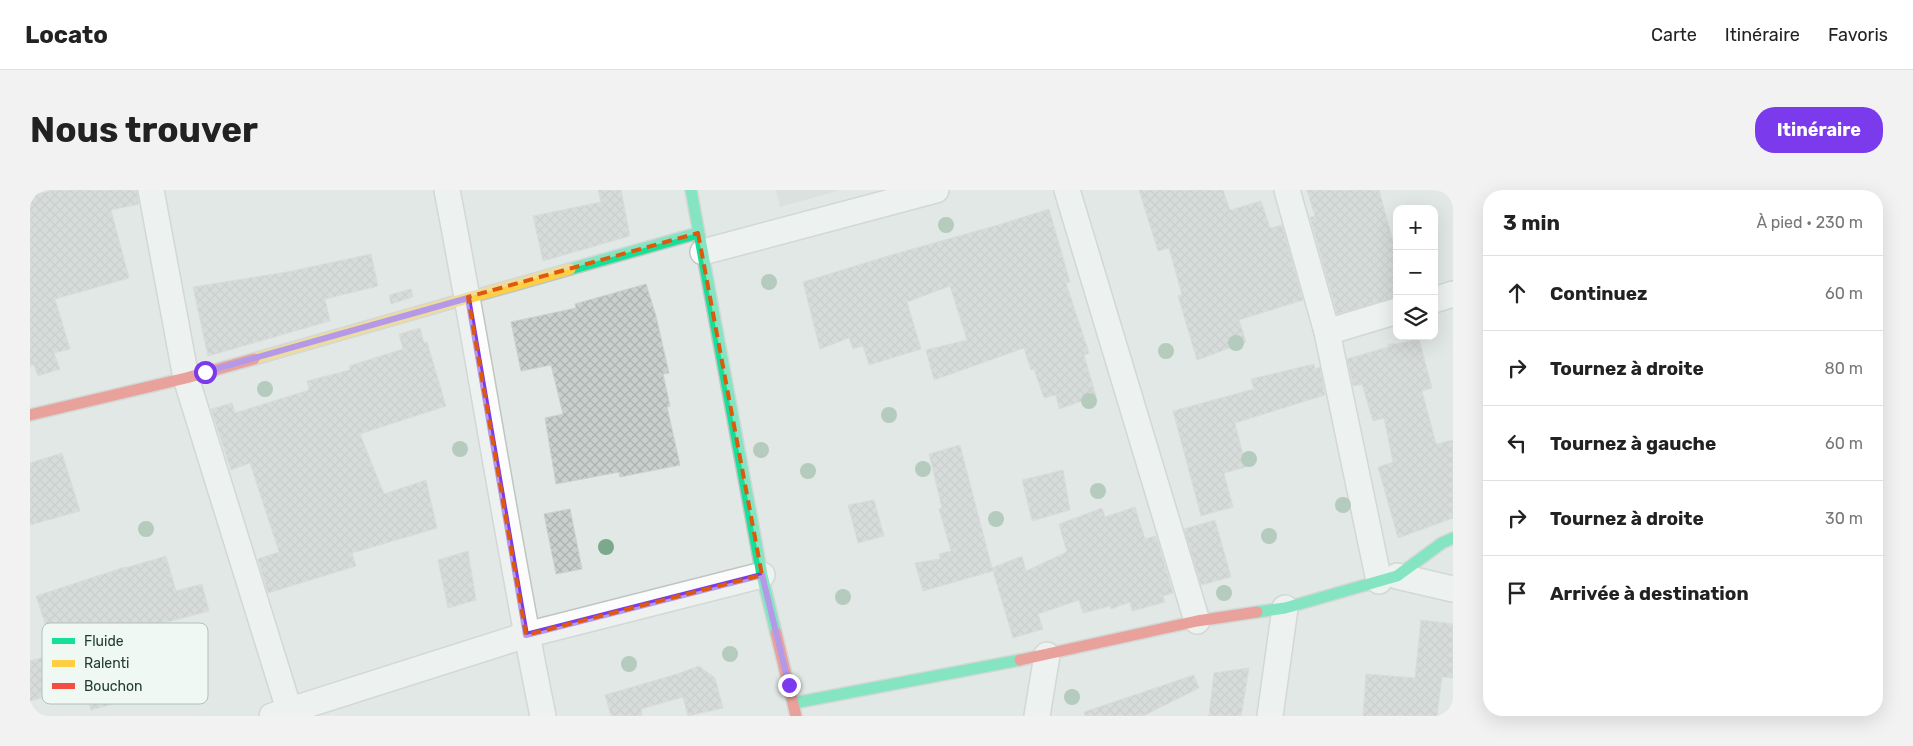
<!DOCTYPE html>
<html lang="fr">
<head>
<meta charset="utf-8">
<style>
	:root { --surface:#fff; --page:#f2f2f2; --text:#222; --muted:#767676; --line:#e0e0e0; --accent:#7c3aed }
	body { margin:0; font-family:Rubik,sans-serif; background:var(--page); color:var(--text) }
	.controls { position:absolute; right:15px; top:15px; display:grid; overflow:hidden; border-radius:10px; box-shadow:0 5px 20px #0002 }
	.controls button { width:45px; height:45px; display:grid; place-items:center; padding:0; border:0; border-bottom:1px solid var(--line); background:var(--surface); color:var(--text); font:25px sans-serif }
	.stop { position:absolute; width:15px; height:15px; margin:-11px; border:4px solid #7c3aed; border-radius:50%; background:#fff }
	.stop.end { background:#7c3aed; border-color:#fff; box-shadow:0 1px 5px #0008 }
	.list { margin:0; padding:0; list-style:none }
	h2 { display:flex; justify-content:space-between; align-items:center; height:65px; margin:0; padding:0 20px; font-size:21px }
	h2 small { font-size:16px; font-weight:400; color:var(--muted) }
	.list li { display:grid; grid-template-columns:32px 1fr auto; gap:15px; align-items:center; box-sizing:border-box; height:75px; padding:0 20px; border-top:1px solid var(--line) }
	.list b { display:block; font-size:19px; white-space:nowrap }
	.list em { font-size:16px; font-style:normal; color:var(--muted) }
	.icon { flex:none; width:28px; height:28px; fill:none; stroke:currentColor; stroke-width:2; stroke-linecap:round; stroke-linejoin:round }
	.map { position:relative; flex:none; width:1423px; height:526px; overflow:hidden; border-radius:20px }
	header { display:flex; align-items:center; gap:30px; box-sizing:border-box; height:70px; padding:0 25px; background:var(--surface); border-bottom:1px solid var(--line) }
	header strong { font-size:24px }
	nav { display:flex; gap:28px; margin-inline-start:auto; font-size:18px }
	.intro { display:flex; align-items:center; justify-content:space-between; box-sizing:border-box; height:120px; padding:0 30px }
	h1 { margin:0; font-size:35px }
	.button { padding:12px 22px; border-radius:20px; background:var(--accent); color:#fff; font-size:18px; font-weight:700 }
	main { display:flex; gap:30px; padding:0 30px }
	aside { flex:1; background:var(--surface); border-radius:20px; box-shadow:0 5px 20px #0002 }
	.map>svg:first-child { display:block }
</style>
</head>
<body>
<header>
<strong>Locato</strong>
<nav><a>Carte</a><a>Itinéraire</a><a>Favoris</a></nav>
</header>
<div class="intro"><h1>Nous trouver</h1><a class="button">Itinéraire</a></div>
<main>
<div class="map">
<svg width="1423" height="526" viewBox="0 0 1423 526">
	<defs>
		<pattern id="building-cross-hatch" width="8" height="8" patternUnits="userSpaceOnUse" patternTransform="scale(1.25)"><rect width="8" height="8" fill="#cacfcd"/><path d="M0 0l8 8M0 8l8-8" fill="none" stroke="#adb3b0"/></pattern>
	</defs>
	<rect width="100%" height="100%" fill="#e2e8e5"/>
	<path fill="#d0dad5" d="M746 0H810L750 17Z"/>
	<g fill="url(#building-cross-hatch)" stroke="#cbd1ce">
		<path d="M23 0H107L109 14 81 20 99 88 25 109 40 159 24 163 30 179 8 186 4 175 0 176V6Z"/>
		<path d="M568 0H591L600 46 513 71 503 26 571 12Z"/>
		<path d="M1109 0H1193L1200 20 1231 11 1240 38 1252 35 1273 110 1209 130 1216 152 1167 170 1148 106 1152 105 1139 58 1128 61Z"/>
		<path d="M1277 0H1349L1367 66V107L1307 124 1280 27 1285 26Z"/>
		<path d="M1019 19 1040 92 1036 93 1059 163 1054 165 1066 206 1029 219 1026 205 1014 208 1004 179 1001 180 994 158 904 190 896 160 937 150 920 96 877 112 891 159 839 175 833 156 823 159 819 148 790 159 773 92 861 65 968 35Z"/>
		<path d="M341 64 348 96 295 109 300 131 178 166 163 97 257 82Z"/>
		<path d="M616 94 626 126 639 183 633 184 640 216 637 217 650 275 590 287 589 282 526 294 515 228 533 224 521 175 491 181 481 132 546 118 545 114Z"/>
		<path d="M381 99 383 107 361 114 359 105Z"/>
		<path d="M390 138 394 153 397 152 416 216 330 244 354 304 396 290 407 338 322 363 326 376 238 403 228 369 249 362 220 273 201 280 181 219 202 213 205 223 279 200 277 191 320 180 319 176 373 159 369 144Z"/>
		<path d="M1389 149 1402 198 1392 201 1406 254 1423 250V328L1368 348 1348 277 1363 272 1354 228 1343 231 1332 194 1323 196 1317 169 1358 157V154H1367Z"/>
		<path d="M1284 174 1285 179 1290 177 1295 205 1205 233 1216 277 1194 283 1203 317 1171 326 1143 221 1224 199 1221 189Z"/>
		<path d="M930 255 962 378 992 366 996 381 1037 362 1029 334 1072 318 1075 327 1105 317 1115 349 1126 346 1143 403 1133 406 1135 412 1102 421 1100 412 1081 419 1080 416 1053 423 1049 410 1008 424 1013 439 983 448 963 381 893 401 885 373 910 369 909 364 921 361 909 319 912 318 899 264Z"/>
		<path d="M32 263 50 321 0 335V273Z"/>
		<path d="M1033 280 1040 320 1002 331 992 290Z"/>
		<path d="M844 310 854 346 828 353 818 315Z"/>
		<path d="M540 319 552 379 526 384 514 324Z"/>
		<path d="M1185 330 1201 387 1171 395 1154 339Z"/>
		<path d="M438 361 446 410 418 418 408 370Z"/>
		<path d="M136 366 146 401 172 394 179 421 126 435 144 497 61 520 55 500 26 508 24 504 0 511V471L25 464 6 406 95 377V378Z"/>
		<path d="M1391 430 1423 434V488L1412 487 1407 526H1333L1336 484 1385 488Z"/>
		<path d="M669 476 685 488 693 518 658 526 653 507 611 519 612 526H581L575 505 647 484Z"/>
		<path d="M1219 478 1211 526H1179L1184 483Z"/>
		<path d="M1164 485 1169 498 1113 526H1055L1054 522Z"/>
	</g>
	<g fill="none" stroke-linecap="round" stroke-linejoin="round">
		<defs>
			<g id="street">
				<path d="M121 0 156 188 261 526"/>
				<path d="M417 0C451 175 477 351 513 526"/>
				<path d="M1037 0 1167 431"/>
				<path d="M1257 0 1297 142 1349 391"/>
				<path d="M673 62 906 0"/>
				<path d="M1404 110 1423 104"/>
				<path d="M1297 142 1367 121"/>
				<path d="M1367 386 1423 399"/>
				<path d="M242 526 496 445 732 385"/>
				<path d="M1007 526 1017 465"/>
				<path d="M1240 526 1255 418"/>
			</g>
			<g id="fast">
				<path d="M661 0 732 385 746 443"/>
				<path d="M540 79 668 43"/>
				<path d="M1227 422 1255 418 1367 386 1412 353 1423 348"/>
				<path d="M764 513 990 470"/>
			</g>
			<path id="slow" d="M224 169 540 79"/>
			<g id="jam">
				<path d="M0 225 156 188 224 169"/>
				<path d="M746 443 766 526"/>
				<path d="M990 470 1167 431 1227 422"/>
			</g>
		</defs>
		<use href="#street" stroke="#bfc5c2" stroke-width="28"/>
		<use href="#fast" stroke="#bec6c2" stroke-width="14"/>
		<use href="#slow" stroke="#bec6c2" stroke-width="14"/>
		<use href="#jam" stroke="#bec6c2" stroke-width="14"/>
		<use href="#street" stroke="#fbfcfb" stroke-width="25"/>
		<use href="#fast" stroke="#16e098" stroke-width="11"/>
		<use href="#slow" stroke="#ffcf43" stroke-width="11"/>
		<use href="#jam" stroke="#f24e42" stroke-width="11"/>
	</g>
	<g fill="#7ca88c">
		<circle cx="916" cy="35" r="8"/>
		<circle cx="739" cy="92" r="8"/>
		<circle cx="1206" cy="153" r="8"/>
		<circle cx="1136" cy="161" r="8"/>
		<circle cx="235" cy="199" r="8"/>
		<circle cx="1059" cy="211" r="8"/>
		<circle cx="859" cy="225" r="8"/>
		<circle cx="430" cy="259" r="8"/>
		<circle cx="731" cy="260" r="8"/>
		<circle cx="1219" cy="269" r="8"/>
		<circle cx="893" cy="279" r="8"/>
		<circle cx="778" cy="281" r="8"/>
		<circle cx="1068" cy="301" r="8"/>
		<circle cx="1313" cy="315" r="8"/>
		<circle cx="966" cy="329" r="8"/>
		<circle cx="116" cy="339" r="8"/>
		<circle cx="1239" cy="346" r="8"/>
		<circle cx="576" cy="357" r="8"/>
		<circle cx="1194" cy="403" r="8"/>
		<circle cx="813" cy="407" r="8"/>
		<circle cx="700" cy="464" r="8"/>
		<circle cx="599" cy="474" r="8"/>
		<circle cx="1042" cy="507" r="8"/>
	</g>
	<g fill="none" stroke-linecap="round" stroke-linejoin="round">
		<path stroke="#7c3aed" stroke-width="6" d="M175 182 438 108 496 445 732 385 759 495"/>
	</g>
	<path d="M0 0H1423V526H0ZM668 43 732 385 496 445 438 107Z" fill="#e2e8e5" fill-opacity=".55" fill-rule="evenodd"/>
	<path fill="none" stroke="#de580e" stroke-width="4" stroke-dasharray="10 6" stroke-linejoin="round" d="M668 43 732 385 496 445 438 107Z"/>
	<rect x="12" y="433" width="166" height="81" rx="8" fill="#f0f8f3" stroke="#b2c0b9" stroke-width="1"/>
	<rect x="22" y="448" width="23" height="6" fill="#16e098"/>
	<rect x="22" y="470" width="23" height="7" fill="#ffcf43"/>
	<rect x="22" y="493" width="23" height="6" fill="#f24e42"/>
	<g font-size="14" fill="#203c33">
		<text x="54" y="456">Fluide</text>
		<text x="54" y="478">Ralenti</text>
		<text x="54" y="501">Bouchon</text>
	</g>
</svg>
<div class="controls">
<button>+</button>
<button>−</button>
<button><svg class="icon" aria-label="layers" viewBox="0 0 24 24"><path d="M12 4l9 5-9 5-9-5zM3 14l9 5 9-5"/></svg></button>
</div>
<div class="stop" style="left:175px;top:182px"></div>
<div class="stop end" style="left:759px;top:495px"></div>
</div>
<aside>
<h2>3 min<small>À pied · 230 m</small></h2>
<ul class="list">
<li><svg class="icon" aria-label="ahead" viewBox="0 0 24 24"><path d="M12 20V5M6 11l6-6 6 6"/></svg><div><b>Continuez</b></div><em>60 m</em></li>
<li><svg class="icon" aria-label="right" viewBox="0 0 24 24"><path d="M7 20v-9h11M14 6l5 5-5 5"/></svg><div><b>Tournez à droite</b></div><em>80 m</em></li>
<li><svg class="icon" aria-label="left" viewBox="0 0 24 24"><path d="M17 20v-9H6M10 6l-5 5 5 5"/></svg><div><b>Tournez à gauche</b></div><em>60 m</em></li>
<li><svg class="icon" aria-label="right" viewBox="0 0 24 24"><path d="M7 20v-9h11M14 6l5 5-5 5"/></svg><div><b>Tournez à droite</b></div><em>30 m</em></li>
<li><svg class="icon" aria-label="arrive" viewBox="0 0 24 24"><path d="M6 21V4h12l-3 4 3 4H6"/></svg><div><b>Arrivée à destination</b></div></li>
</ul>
</aside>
</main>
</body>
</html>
